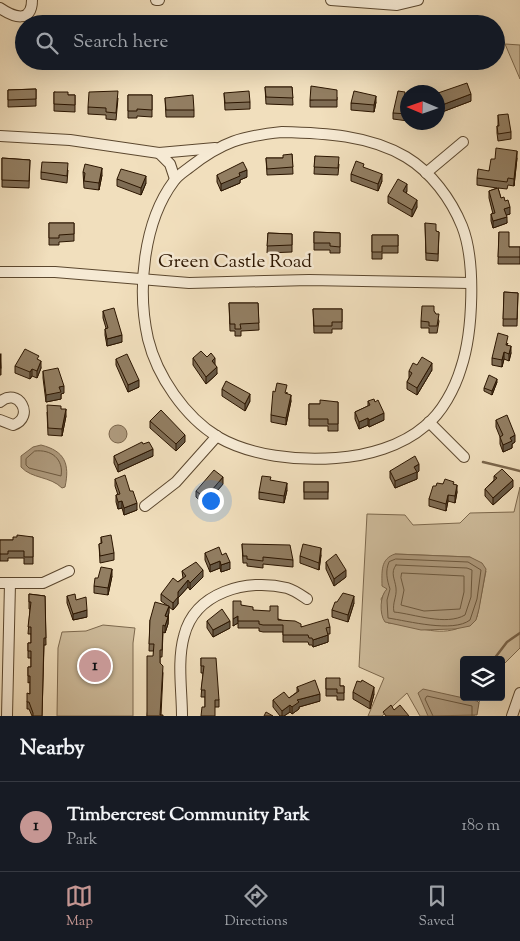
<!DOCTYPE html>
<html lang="en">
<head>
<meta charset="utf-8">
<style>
	:root { --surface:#171b24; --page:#242831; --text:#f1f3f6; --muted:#9ea1a6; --line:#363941; --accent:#c59692 }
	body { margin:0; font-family:"Sorts Mill Goudy",serif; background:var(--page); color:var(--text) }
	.controls { position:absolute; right:15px; bottom:15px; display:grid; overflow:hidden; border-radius:5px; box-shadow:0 5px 20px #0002 }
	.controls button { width:45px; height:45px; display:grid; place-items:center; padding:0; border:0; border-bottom:1px solid var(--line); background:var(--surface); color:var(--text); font:25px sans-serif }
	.compass { position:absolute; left:400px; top:85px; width:45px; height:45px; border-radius:50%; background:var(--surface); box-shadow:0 5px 20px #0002; rotate:272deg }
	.you { position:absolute; left:210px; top:500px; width:18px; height:18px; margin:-12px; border:4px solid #fff; border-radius:50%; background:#1a73e8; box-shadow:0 0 0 8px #1a73e833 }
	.badge { display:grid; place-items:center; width:32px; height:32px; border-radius:50%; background:var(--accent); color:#111; font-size:16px; font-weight:700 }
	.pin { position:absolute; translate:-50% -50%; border:2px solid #fff; box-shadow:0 1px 5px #0006 }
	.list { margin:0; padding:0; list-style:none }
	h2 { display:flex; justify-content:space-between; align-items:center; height:65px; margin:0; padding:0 20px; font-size:21px }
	h2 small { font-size:16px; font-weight:400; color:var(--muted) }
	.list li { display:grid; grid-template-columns:32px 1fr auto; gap:15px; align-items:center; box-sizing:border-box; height:90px; padding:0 20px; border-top:1px solid var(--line) }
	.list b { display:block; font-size:19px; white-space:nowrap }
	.list p { margin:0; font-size:16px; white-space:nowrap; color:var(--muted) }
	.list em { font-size:16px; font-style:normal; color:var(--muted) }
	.icon { flex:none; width:28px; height:28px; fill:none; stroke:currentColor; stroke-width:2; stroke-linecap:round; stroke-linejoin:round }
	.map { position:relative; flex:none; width:520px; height:716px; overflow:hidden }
	.search { position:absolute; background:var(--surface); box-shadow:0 5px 20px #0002; left:15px; right:15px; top:15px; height:55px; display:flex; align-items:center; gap:12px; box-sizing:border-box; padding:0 18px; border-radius:28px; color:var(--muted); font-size:19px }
	.sheet { height:155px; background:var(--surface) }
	nav { display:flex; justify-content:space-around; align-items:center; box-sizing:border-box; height:70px; border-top:1px solid var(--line); background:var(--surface); font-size:14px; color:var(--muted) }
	nav a { display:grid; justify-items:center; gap:2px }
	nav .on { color:var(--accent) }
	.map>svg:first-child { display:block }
</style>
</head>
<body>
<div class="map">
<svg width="520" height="716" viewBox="0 0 520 716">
	<rect width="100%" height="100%" fill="#f1dfbd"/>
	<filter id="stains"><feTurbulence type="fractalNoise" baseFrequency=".004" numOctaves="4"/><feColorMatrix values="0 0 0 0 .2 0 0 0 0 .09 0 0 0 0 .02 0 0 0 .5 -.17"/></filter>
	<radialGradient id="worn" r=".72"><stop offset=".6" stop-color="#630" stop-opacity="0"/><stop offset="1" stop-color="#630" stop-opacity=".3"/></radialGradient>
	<g fill="#cfbd9d" stroke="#7d694e" fill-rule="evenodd">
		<path d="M505 44 520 45V79Z"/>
		<path d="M520 487V648L501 667V660H464V697H481L474 716H420L407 693 382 716H368L384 678 359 667 367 514 405 515 413 525 460 523 470 513 514 512ZM395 554 470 557 486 571 477 617C470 621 463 626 456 629 434 636 410 624 388 623L381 599 387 589Z"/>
		<path d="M103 625 135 628 133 643V716H57L58 648 62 632 86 631Z"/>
	</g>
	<g fill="#ae9a7d" stroke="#7a654b">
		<circle cx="118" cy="434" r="9"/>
		<path d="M41 445C65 451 70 464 65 487L62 488C50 476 32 479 21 467V456L33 447Z"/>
		<path d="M395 554 470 557 482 563 486 569 479 609 476 620 470 626 455 629 421 630 385 622C379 614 380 595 387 589L382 586C382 572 380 559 395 554Z"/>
		<path d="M423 689 477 701 479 703 477 715 428 716 418 693Z"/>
	</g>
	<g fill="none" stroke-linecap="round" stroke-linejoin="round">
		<g stroke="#6c583e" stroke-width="1">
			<path d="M35 451C51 449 64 459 61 476L29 468 26 465V459Z"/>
			<path d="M396 559 468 562 481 570 477 599 470 620C453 633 408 621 388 618L387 600 390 589C387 580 385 571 389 562Z"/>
			<path d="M396 565 467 568 472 570 471 597 465 615C446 626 414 614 394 612 392 603 397 597 396 588 395 579 390 573 396 565Z"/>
			<path d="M402 573 464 576V592L460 609 424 611 401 605 404 590 401 578Z"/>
			<path d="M433 716 425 699 427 696 472 706V716"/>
		</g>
		<g stroke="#7a654b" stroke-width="2.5">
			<path d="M483 462 520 471"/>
			<path d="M494 659 507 642 520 633"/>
		</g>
		<defs>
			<g id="minor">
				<path d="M156 0H159"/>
				<path d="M331 0 397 5 418 0"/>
				<path d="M0 8C13 17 32 24 32 0"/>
				<path d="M282 132C324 133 369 135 406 157 431 172 451 199 462 226 476 261 473 332 461 368 455 388 442 413 425 426 402 446 367 456 336 458 298 461 251 456 218 437 185 417 157 376 148 339 137 290 143 222 174 181 178 175 185 171 190 167 222 142 242 136 282 132Z"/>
				<path d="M0 136 70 140 159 153 215 148"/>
				<path d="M159 153 170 164 175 179"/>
				<path d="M426 173 463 142"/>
				<path d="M0 272H55L189 283 309 280 470 283"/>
				<path d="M0 402C18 386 36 417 13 425L0 420"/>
				<path d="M429 422 464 457"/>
				<path d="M145 506 176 482 217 436"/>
				<path d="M0 583H43L69 571"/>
				<path d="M7 716 10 583"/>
				<path d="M182 716C182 691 177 661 184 636 195 592 247 578 287 588 294 590 301 595 307 599"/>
				<path d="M512 716 520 693"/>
			</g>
		</defs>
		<use href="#minor" stroke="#5c482f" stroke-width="12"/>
		<use href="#minor" stroke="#f6ead4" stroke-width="10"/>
	</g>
	<g fill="#7e6c54" stroke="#2b1500">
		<path d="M265 87H292L293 105 266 104Z"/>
		<path d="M36 89V106L8 107V90Z"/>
		<path d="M54 92 68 95H75V112L54 111Z"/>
		<path d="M224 93 250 102V109L225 110Z"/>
		<path d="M438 93 471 101 442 112 438 100Z"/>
		<path d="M128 95H152V117L137 116V118H128Z"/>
		<path d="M337 97V107H310V100Z"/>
		<path d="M118 98 116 120 106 119V115L88 114V107Z"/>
		<path d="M165 98 194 110V117H166Z"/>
		<path d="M405 100 408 101V121L393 119V113Z"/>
		<path d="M376 102 374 112 351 110V103Z"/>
		<path d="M498 115 511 132V139L498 141 497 133V126H498Z"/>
		<path d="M292 154 293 174 267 175 266 158H283Z"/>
		<path d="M315 156 339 164 338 175 314 174Z"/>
		<path d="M2 158 30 160 29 188 2 187Z"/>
		<path d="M517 158 514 186 508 185 507 189 498 188 501 198 510 214 506 215 507 223 493 228 491 221V214H493L489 198V191L497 188 477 185V178L489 171 495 159Z"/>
		<path d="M364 168 382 181 378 191 351 181V174Z"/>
		<path d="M68 170 67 183 41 179V172Z"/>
		<path d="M83 172 102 175 99 190 84 188Z"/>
		<path d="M217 175 247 177 240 180V183L221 191 217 182Z"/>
		<path d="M117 179 146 183 141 195 117 186Z"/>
		<path d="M407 191 406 193 417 207 412 217 388 203V196Z"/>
		<path d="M49 223H74V241L59 242V245H49Z"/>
		<path d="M425 223 436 231 439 232 438 261 426 260Z"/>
		<path d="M314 232 340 233V253H330V250H314Z"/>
		<path d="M499 232 509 247H520V264H498Z"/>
		<path d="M268 233 292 234V252L267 253Z"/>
		<path d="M372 235H398V253H382V259H372Z"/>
		<path d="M504 292 518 293 517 326H503Z"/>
		<path d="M229 303H258L259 330 241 331V336H235V331H230Z"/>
		<path d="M313 309H342V329H332V333H314Z"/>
		<path d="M103 311 122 342 107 346 105 335V329L106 328 103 318Z"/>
		<path d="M434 311 439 321 437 333H429V328H421V321Z"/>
		<path d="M508 343 507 345 511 353 509 361 504 359 502 367 492 365V358Z"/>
		<path d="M0 354 1 368V375H0Z"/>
		<path d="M207 357 215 365 217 374 206 384 193 365V358Z"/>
		<path d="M116 359 139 387 128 392 116 365Z"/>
		<path d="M39 360 41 368 37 378 32 376 30 379 15 373V366Z"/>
		<path d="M432 370 417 395 407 389V382L409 378V371Z"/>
		<path d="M43 371 64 393 61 394V399L46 402 43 378Z"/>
		<path d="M497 382 492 395 484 391V388Z"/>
		<path d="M222 389 250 401 245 411 222 396Z"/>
		<path d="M287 392V394L291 401 286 425 271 422V415Z"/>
		<path d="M368 401 384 420 369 427 368 425 359 429 355 419V412L368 406Z"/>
		<path d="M338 402V431H328V426H309V404H320Z"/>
		<path d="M61 409 66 416 62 436 48 435 47 412Z"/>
		<path d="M496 420 515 442 512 444V448L503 452 500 444V437L496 427Z"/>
		<path d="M150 421 185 442 176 451 150 428Z"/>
		<path d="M143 444 153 456 118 472 114 463V456Z"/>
		<path d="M390 471H419L417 473V479L395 488 390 478Z"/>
		<path d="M494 476 513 487 493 505 485 496V489L494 480Z"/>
		<path d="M115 479 130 491 137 510 124 515 122 508 118 509 116 502V495H118L115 486Z"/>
		<rect x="304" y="482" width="24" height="17"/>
		<path d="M223 484 205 505 196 497V491Z"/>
		<path d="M443 484H454L457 492 455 503 448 501 446 511 429 506V499L436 486Z"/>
		<path d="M287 490 284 503 259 499V492Z"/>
		<path d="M33 537V564H24V558H8V561H0V540H13Z"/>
		<path d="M101 537 114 553V560L100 563 99 544H101Z"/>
		<path d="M242 544 293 560V567L263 564V568L247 566V563H243Z"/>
		<path d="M205 553 222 555 230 569 221 572 220 568 210 572 205 560Z"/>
		<path d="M321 555 319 570 300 563V556Z"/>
		<path d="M326 562 346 577 334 586 326 569Z"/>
		<path d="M182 571 203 577 190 590 188 587 178 598V604L173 610 169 607 168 624 165 633 163 632 162 657H160V663L163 673 161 715 147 716 154 651H149L150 620 168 606 161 601V594L183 578Z"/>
		<path d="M112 576 108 595 94 593V586Z"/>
		<path d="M29 594 45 596 46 645H44L42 716H32L29 709H27V702L30 694V682L28 683V667H31V658H28V643H31V634H28L30 609H29Z"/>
		<path d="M67 596 87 617 73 620 67 603Z"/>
		<path d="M337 602 354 603 348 622 332 617V610Z"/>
		<path d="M241 605 253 610 301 627H330V634H328V642L313 647 312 645H309L308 642H283V632H263L259 631V628H238V623L233 626Z"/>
		<path d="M207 621 230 628 213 637 207 628Z"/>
		<path d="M201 658 219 700V707H205V697H201L203 673H201Z"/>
		<path d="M326 678 340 686H344V700H337V696H326Z"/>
		<path d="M297 687 320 701 299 707V709L292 714 290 712 284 716H280L273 707V700L289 698 297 692Z"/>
		<path d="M353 692 374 694 370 709 353 699Z"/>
	</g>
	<g fill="#665845" stroke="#2b1500">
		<path d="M471 94V101L442 112V105Z"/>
		<path d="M376 96V102L374 112V105Z"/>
		<path d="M517 151V158L514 186V179Z"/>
		<path d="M102 168V175L99 190V183Z"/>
		<path d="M247 170V177L240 180V183L221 191V184L239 173Z"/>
		<path d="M382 174V181L378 191V184Z"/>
		<path d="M146 176V183L141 195V188Z"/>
		<path d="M407 184V191L403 198V191Z"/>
		<path d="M417 200V207L412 217V210Z"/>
		<path d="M510 207V214L504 216V209Z"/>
		<path d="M507 217V223L493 228V221Z"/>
		<path d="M122 335V342L107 346V339Z"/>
		<path d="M511 346V353L509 361V354Z"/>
		<path d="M504 352V359L502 367V360Z"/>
		<path d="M215 358V365L212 361Z"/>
		<path d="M41 361V368L37 378V371Z"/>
		<path d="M432 363V370L417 395V388Z"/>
		<path d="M217 367V374L206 384V377Z"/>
		<path d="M32 369V376L30 379V372Z"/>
		<path d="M497 379V382L492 395V391Z"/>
		<path d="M139 380V387L128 392V385Z"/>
		<path d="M64 386V393L61 394V399L46 402V395L59 387Z"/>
		<path d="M250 394V401L245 411V404Z"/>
		<path d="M291 395V401L286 425V418Z"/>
		<path d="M66 409V416L62 436V429Z"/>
		<path d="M384 413V420L369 427V420Z"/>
		<path d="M368 418V425L359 429V422Z"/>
		<path d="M185 435V442L176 451V444Z"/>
		<path d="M515 435V442L512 444V448L503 452V445L510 438Z"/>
		<path d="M153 449V456L118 472V465Z"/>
		<path d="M419 464V471L417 473V479L395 488V481Z"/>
		<path d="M223 477V484L205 505V498Z"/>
		<path d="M513 480V487L493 505V498Z"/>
		<path d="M287 483V490L284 503V496Z"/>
		<path d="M457 485V492L455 503V496Z"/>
		<path d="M448 495V501L446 511V504Z"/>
		<path d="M122 501V508L118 509V502Z"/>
		<path d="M137 503V510L124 515V508Z"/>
		<path d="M321 548V555L319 570V563Z"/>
		<path d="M220 561V568L210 572V565Z"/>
		<path d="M230 562V569L221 572V565Z"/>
		<path d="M112 569V576L108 595V588Z"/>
		<path d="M203 570V577L190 590V583Z"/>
		<path d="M346 570V577L334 586V579Z"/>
		<path d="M188 580V587L178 598V604L173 610V603L178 592Z"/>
		<path d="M354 596V603L348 622V615Z"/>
		<path d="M169 606V613L165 623V616Z"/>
		<path d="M87 610V617L73 620V614Z"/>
		<path d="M238 616V623L233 626V619Z"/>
		<path d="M168 617V624L165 633V626Z"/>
		<path d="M230 621V628L213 637V630Z"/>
		<path d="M328 635V642L313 647V640Z"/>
		<path d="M374 687V694L370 709V702Z"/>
		<path d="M320 694V701L299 707V709L292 714V707L297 700Z"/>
		<path d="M290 705V712L284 716H282V711Z"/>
	</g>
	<g fill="#927e62" stroke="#2b1500">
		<path d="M467 83 471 94 442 105 438 93Z"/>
		<path d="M311 86 337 90V100H310Z"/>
		<path d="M265 87H292L293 98 266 97Z"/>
		<path d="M36 89V99L8 100V90Z"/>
		<path d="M118 91 116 113 106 112V108L88 107 89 92Z"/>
		<path d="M249 91 250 102 225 103 224 93Z"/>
		<path d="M354 91 376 96 374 105 351 103Z"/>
		<path d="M398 91 405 92 404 100 408 101V114L393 113Z"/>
		<path d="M54 92H68V95H75V105L54 104Z"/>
		<path d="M128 95H152V110L137 109V111H128Z"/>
		<path d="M193 95 194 110H166L165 98Z"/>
		<path d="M508 114 511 132 498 134 497 126H499L498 115Z"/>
		<path d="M496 148 517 151 514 179 508 178 507 182 477 178 478 169 489 171 491 159H495Z"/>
		<path d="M292 154 293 167 267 169 266 158H283V155Z"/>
		<path d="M315 156 339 157 338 168 314 167Z"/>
		<path d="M2 158 30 160 29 181 2 180Z"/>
		<path d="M356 161 364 164 363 167 382 174 378 184 351 174Z"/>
		<path d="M42 162 68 163 67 176 41 172Z"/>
		<path d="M243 162 247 170 239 173 240 176 221 184 217 175Z"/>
		<path d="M85 164 102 168 99 183 84 181 85 173 83 172Z"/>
		<path d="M121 169 146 176 141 188 117 179Z"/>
		<path d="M398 179 407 184 403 191 417 200 412 210 388 196Z"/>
		<path d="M498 188 501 198 504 197 505 201 508 200 510 207 504 209 507 217 493 221 491 214 495 213 489 191Z"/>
		<path d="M49 223H74V234L59 235V238H49Z"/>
		<path d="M425 223 436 224V231L439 232 438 254 426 253Z"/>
		<path d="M314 232 340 233V247L330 246V243H314Z"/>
		<path d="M499 232H509V247H520V257H498Z"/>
		<path d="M268 233 292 234V245L267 246Z"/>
		<path d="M372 235H398V246H382V252H372Z"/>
		<path d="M504 292 518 293 517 319H503Z"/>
		<path d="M229 303H258L259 323 240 324 241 329H235V324H230Z"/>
		<path d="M422 306H434V311L436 314H439L437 326H429V322L421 321Z"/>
		<path d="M114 308 122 335 107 339 105 329 108 328 103 311Z"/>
		<path d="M313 309H342V322H332V326H314Z"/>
		<path d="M498 333 508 336 506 345 511 346 509 354 504 352 502 360 492 358Z"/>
		<path d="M25 349 39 356 37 359 41 361 37 371 32 369 30 372 15 366Z"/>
		<path d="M201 351 207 357 211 353 215 358 212 361 217 367 206 377 193 358Z"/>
		<rect x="0" y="354" width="1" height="14"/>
		<path d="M127 354 139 380 128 385 116 359Z"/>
		<path d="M422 357 432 363 417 388 407 382 412 373 409 371 413 363 417 365Z"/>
		<path d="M58 368 64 386 59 387 61 392 46 395 43 371Z"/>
		<path d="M489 375 497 379 492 391 484 388Z"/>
		<path d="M226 381 250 394 245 404 222 389Z"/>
		<path d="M277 383 287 385 285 393 291 395 286 418 271 415 273 391 275 392Z"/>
		<path d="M374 399 375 402 378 400 384 413 369 420 368 418 359 422 355 412 370 405 368 401Z"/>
		<path d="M320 400 338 402V424H328V419H309V404H320Z"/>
		<path d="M47 405 61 406V409H66L62 429 48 428Z"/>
		<path d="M161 410 185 435 176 444 150 421Z"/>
		<path d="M507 415 515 435 510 438 512 441 503 445 500 437 503 435 496 420Z"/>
		<path d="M142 442 143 444 149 442 153 449 118 465 114 456Z"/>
		<path d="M415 456 419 464 414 467 417 472 395 481 390 471Z"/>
		<path d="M502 469 513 480 493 498 485 489 497 478 494 476Z"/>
		<path d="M214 470 223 477 205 498 196 491Z"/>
		<path d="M125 475 130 491H133L137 503 124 508 122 501 118 502 116 495 120 494 115 479Z"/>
		<path d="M262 476 271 477 270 480 287 483 284 496 259 492Z"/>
		<path d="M445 479 454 482 453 484 457 485 455 496 448 495 446 504 429 499 433 486H436L437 483 443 484Z"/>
		<rect x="304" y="482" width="24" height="10"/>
		<path d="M17 535 33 537V557H24V551H8V554H0V540H13V537H17Z"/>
		<path d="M111 535 114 553 100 556 99 544 102 543 101 537Z"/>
		<path d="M242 544 290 545 293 560 263 557V561L247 559V556H243Z"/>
		<path d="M303 544 321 548 319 563 300 556Z"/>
		<path d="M219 547 222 555 226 553 230 562 221 565 220 561 210 565 205 553Z"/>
		<path d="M336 554 346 570 334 579 326 562Z"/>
		<path d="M196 562 203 570 190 583 188 580 178 592V597L173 603 161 594 173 578 178 582 186 576 182 571Z"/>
		<path d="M101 567 112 569 108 588 94 586 95 578H98Z"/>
		<path d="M343 593 354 596 348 615 332 610 335 602H337Z"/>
		<path d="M29 594 45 596 46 638H44L42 716H33V713L29 702H27V693L30 694V676H28V667H31V651H28V643H31V627H28L31 602H29Z"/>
		<path d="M75 594 76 600 86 597 87 610 73 614 67 596Z"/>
		<path d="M233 601H241V605L253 607V610L270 611V606H278V620L295 621 301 624V627L328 619 330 627 326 628 328 635 313 640 312 638H309L308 635H283V625H263L259 624V621H238V616L233 619Z"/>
		<path d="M155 602 169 606 165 616 168 617 165 626 163 625 162 650H160V663L163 666 160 715H163V716H147V656H153L154 644H149L150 620Z"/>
		<path d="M222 609 230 621 213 630 207 621Z"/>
		<path d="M201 658H216L219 700H215V716H201L202 707H205V690H201L204 666H201Z"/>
		<path d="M326 678H340V686H344V693H337V689H326Z"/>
		<path d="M315 680 320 694 297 700 299 702 292 707 290 705 282 711 273 700 284 692 289 698 299 691 297 687Z"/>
		<path d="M362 680 374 687 370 702 353 692 357 681 361 682Z"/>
		<path d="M391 705 394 710 400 705 409 716H386L383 712Z"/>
		<path d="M266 712 273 716H264Z"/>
	</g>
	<g text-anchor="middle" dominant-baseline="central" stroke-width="5" stroke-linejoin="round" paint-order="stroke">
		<g font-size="19" fill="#2b1500" stroke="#f6ead4">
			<text x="235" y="262">Green Castle Road</text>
		</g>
	</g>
	<rect width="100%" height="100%" filter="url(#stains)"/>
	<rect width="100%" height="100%" fill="url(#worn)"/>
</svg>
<div class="controls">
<button><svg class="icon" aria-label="layers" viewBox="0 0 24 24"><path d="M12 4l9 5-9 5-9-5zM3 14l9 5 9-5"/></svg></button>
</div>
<svg class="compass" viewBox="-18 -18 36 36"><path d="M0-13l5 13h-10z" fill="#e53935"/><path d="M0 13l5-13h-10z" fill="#9ea1a6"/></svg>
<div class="you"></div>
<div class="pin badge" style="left:95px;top:666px">1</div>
<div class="search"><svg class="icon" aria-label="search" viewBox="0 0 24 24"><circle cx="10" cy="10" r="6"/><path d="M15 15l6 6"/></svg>Search here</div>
</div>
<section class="sheet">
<h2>Nearby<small></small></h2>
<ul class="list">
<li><span class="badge">1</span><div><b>Timbercrest Community Park</b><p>Park</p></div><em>180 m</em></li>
</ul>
</section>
<nav>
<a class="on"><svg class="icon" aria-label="map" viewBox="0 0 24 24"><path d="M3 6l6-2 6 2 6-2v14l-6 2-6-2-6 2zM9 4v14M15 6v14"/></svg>Map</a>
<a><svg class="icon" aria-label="directions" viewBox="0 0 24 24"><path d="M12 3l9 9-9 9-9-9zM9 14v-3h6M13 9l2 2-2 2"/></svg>Directions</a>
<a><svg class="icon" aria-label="saved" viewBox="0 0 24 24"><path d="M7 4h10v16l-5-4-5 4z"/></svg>Saved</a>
</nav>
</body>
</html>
